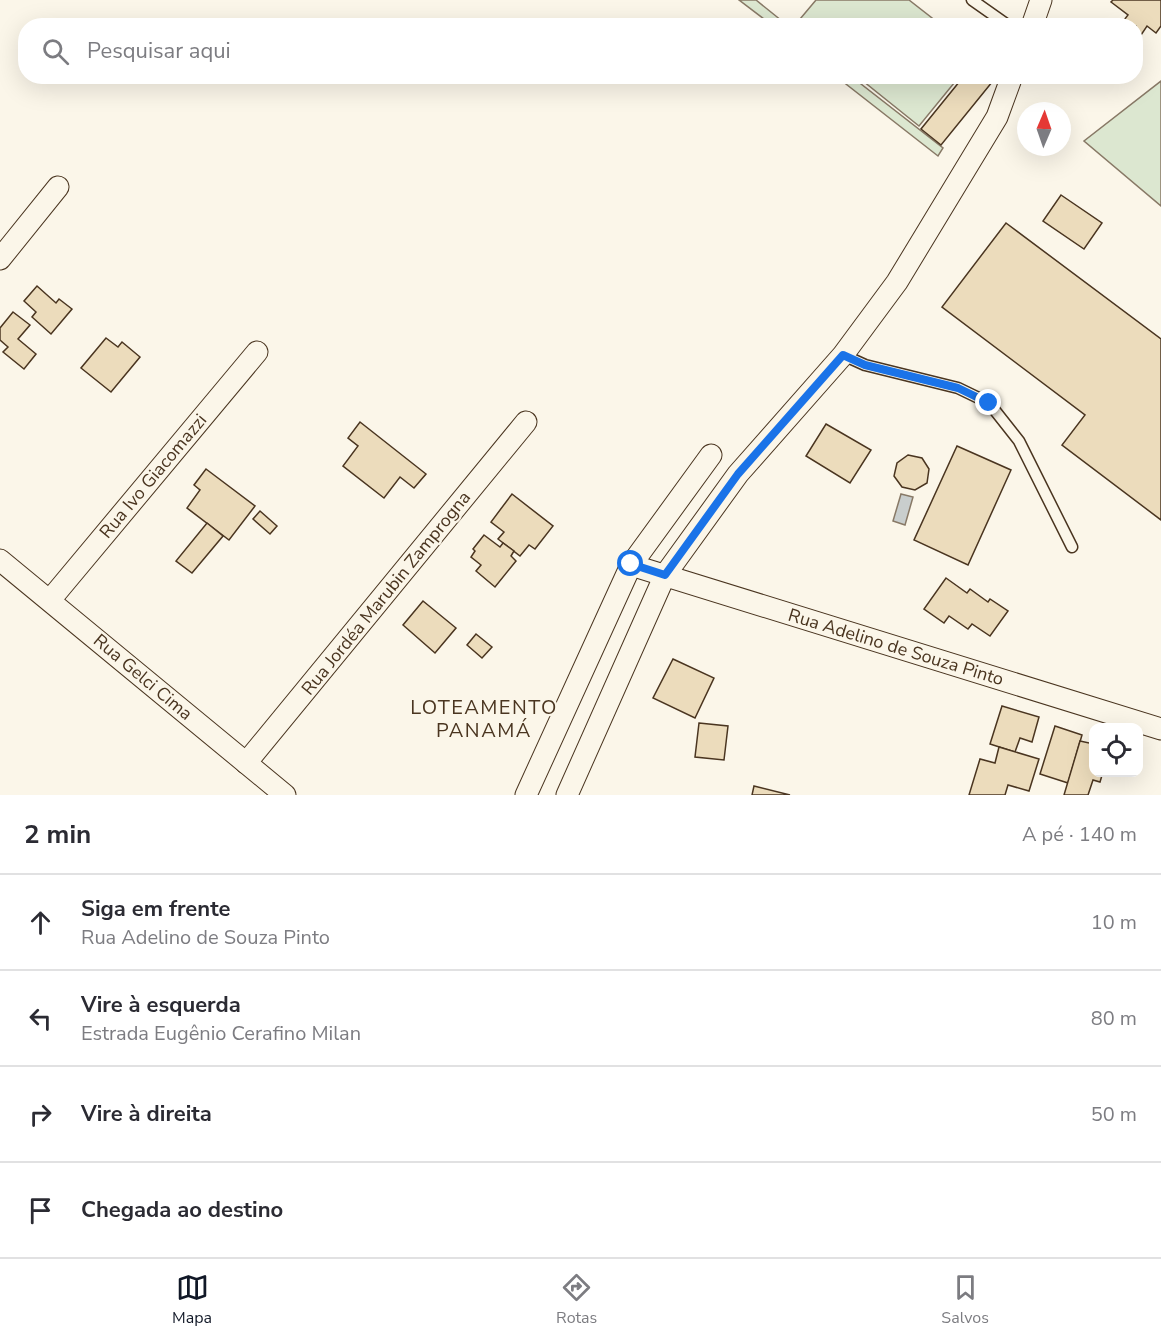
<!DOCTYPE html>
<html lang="pt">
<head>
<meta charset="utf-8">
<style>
	:root { --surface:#fff; --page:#f2f2f3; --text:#2b2b33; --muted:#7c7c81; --line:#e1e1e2; --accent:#111827 }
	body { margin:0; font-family:"Nunito Sans",sans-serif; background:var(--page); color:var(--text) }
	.controls { position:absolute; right:18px; bottom:18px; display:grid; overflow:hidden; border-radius:12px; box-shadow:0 6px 24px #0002 }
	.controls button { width:54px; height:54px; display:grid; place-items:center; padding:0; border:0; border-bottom:2px solid var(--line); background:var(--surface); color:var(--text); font:30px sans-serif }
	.compass { position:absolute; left:1017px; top:102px; width:54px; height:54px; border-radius:50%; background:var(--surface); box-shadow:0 6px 24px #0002; rotate:2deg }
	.stop { position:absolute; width:18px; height:18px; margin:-14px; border:4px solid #1a73e8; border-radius:50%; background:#fff }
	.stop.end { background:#1a73e8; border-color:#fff; box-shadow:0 2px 6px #0008 }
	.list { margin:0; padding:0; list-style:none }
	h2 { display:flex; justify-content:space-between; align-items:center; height:78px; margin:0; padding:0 24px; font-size:26px }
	h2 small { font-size:20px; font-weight:400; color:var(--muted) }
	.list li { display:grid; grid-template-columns:39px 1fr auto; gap:18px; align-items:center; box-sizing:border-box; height:96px; padding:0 24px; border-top:2px solid var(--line) }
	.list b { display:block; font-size:22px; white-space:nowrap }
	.list p { margin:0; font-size:20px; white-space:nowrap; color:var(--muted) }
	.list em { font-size:20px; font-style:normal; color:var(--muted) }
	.icon { flex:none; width:33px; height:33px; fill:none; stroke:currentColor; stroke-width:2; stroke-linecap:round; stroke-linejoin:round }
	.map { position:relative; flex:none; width:1161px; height:795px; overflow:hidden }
	.search { position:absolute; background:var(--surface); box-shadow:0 6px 24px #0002; left:18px; right:18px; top:18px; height:66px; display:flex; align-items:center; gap:15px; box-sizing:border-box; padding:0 21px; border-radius:24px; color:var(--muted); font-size:22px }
	.sheet { height:462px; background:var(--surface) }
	nav { display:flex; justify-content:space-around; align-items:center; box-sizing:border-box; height:84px; border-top:2px solid var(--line); background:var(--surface); font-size:16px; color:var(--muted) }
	nav a { display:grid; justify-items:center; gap:3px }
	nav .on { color:var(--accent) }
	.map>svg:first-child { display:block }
</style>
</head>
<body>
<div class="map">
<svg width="1161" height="795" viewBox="0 0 1161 795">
	<rect width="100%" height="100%" fill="#fbf6e9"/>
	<g fill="#dce7d0" stroke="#887966" stroke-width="1.5">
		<path d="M739 0H756L787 25H772Z"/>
		<path d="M816 0H909L941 25H795Z"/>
		<path d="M837 77H852L943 148 938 156Z"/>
		<path d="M858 77H959L919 126Z"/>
		<path d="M1161 81V206L1084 141Z"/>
	</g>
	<path fill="#c9cecd" stroke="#887966" stroke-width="1.5" d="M901 494 913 497 905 525 893 521Z"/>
	<g fill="#ecdcbc" stroke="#4a3520" stroke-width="1.5">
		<path d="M1113 0H1161V26L1156 33 1147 26 1139 38 1136 35V26L1121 24 1128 15 1111 2Z"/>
		<path d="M964 76H997L941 145 921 129Z"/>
		<path d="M1061 195 1102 223 1084 249 1043 221Z"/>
		<path d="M1006 223 1161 339V520L1062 445 1085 415 942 307Z"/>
		<path d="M37 286 56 303 59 299 72 309 51 334 32 317 36 312 24 301Z"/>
		<path d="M13 312 30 325 18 339 36 354 24 369 3 352 8 347 0 340V328Z"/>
		<path d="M106 338 118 347 122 342 140 357 111 392 81 368Z"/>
		<path d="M360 422 426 474 414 488 400 477 384 498 343 466 358 446 348 438Z"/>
		<path d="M826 424 871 450 850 483 806 456Z"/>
		<path d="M957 446 1011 470 968 565 914 540Z"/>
		<path d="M908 455 922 458 929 469 927 483 915 490 902 487 894 476 897 463Z"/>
		<path d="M206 469 255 506 229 540 187 508 200 490 194 485Z"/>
		<path d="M512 494 553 526 535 549 529 545 520 556 498 539 504 532 491 522Z"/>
		<path d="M260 511 277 526 270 534 253 519Z"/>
		<path d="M207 523 223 536 192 573 176 561Z"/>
		<path d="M484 535 500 547 503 543 514 551 511 556 516 561 495 587 476 571 481 565 471 557 475 551 473 549Z"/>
		<path d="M946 578 967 593 970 589 988 602 990 599 1008 611 990 636 972 624 968 629 949 616 944 623 924 609Z"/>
		<path d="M423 601 456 628 435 653 403 625Z"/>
		<path d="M476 634 492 647 482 658 467 645Z"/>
		<path d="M673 659 714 678 695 718 653 698Z"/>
		<path d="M1002 706 1039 717 1032 742 1020 738 1015 752 990 744Z"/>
		<path d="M699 723 728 726 724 760 695 757Z"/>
		<path d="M1055 726 1082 735 1068 783 1040 774Z"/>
		<path d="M1080 741 1094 744V772H1103L1100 782 1093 780 1088 795H1064Z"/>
		<path d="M999 747 1039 759 1029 791 1008 785 1005 795H969L980 759 995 763Z"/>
		<path d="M754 786 790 795H752Z"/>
	</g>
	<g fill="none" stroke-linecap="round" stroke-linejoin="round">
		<defs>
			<g id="lane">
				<path d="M972 0 1009 26"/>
				<path d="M843 355 865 365 958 388 989 403 1019 441 1072 547"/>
			</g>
			<g id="street">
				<path d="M1032 26 1041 0"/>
				<path d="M0 259 58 187"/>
				<path d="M0 560 285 795"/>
				<path d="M631 565 1161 729"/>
				<path d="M50 600 257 352"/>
				<path d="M246 763 526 422"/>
				<path d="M526 795 631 565 711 455"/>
				<path d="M567 795 665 575 738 474 843 355 897 282 997 117 1012 76"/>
			</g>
		</defs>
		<use href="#lane" stroke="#4a3520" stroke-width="13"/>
		<use href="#street" stroke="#4a3520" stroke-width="23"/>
		<use href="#lane" stroke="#fbf6e9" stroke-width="10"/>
		<use href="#street" stroke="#fbf6e9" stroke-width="21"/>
	</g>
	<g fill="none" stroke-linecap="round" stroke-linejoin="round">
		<path stroke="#1a73e8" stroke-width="8" d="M631 564 665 575 738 474 843 355 865 365 958 388 989 403"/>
	</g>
	<g text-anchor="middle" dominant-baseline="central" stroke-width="4.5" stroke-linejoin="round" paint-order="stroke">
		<g font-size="18" fill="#4a3520" stroke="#fbf6e9">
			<text transform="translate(153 476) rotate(-50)">Rua Ivo Giacomazzi</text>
			<text transform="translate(386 593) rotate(-51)">Rua Jordéa Marubin Zamprogna</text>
			<text transform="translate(896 647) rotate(17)">Rua Adelino de Souza Pinto</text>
			<text transform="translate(143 677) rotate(40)">Rua Gelci Cima</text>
		</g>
		<g font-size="20" letter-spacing="1.5" fill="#4a3520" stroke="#fbf6e9">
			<text x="484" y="707">LOTEAMENTO<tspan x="484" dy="23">PANAMÁ</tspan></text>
		</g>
	</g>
</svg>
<div class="controls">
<button><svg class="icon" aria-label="locate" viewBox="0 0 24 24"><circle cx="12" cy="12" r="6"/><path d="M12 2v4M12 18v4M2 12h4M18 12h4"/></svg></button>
</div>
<svg class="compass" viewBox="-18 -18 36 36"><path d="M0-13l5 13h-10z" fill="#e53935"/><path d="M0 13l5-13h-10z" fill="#7c7c81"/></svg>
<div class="stop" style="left:631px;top:564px"></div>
<div class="stop end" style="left:989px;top:403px"></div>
<div class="search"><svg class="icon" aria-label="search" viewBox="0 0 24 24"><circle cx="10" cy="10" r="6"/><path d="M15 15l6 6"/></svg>Pesquisar aqui</div>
</div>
<section class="sheet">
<h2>2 min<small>A pé · 140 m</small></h2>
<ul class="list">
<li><svg class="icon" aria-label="ahead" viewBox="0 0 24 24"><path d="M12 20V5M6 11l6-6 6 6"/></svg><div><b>Siga em frente</b><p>Rua Adelino de Souza Pinto</p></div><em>10 m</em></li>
<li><svg class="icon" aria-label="left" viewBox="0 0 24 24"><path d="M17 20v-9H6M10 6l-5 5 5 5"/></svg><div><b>Vire à esquerda</b><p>Estrada Eugênio Cerafino Milan</p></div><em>80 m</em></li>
<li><svg class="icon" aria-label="right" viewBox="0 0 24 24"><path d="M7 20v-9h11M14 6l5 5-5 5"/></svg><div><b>Vire à direita</b></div><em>50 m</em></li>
<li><svg class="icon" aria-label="arrive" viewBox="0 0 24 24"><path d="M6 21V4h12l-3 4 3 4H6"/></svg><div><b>Chegada ao destino</b></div></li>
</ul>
</section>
<nav>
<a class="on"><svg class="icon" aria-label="map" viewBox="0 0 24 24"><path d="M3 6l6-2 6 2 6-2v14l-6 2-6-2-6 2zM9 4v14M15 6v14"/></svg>Mapa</a>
<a><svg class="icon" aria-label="directions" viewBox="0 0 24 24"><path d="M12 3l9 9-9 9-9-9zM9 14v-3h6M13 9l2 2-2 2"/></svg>Rotas</a>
<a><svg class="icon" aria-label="saved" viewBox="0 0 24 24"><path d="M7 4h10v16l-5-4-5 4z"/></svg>Salvos</a>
</nav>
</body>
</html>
